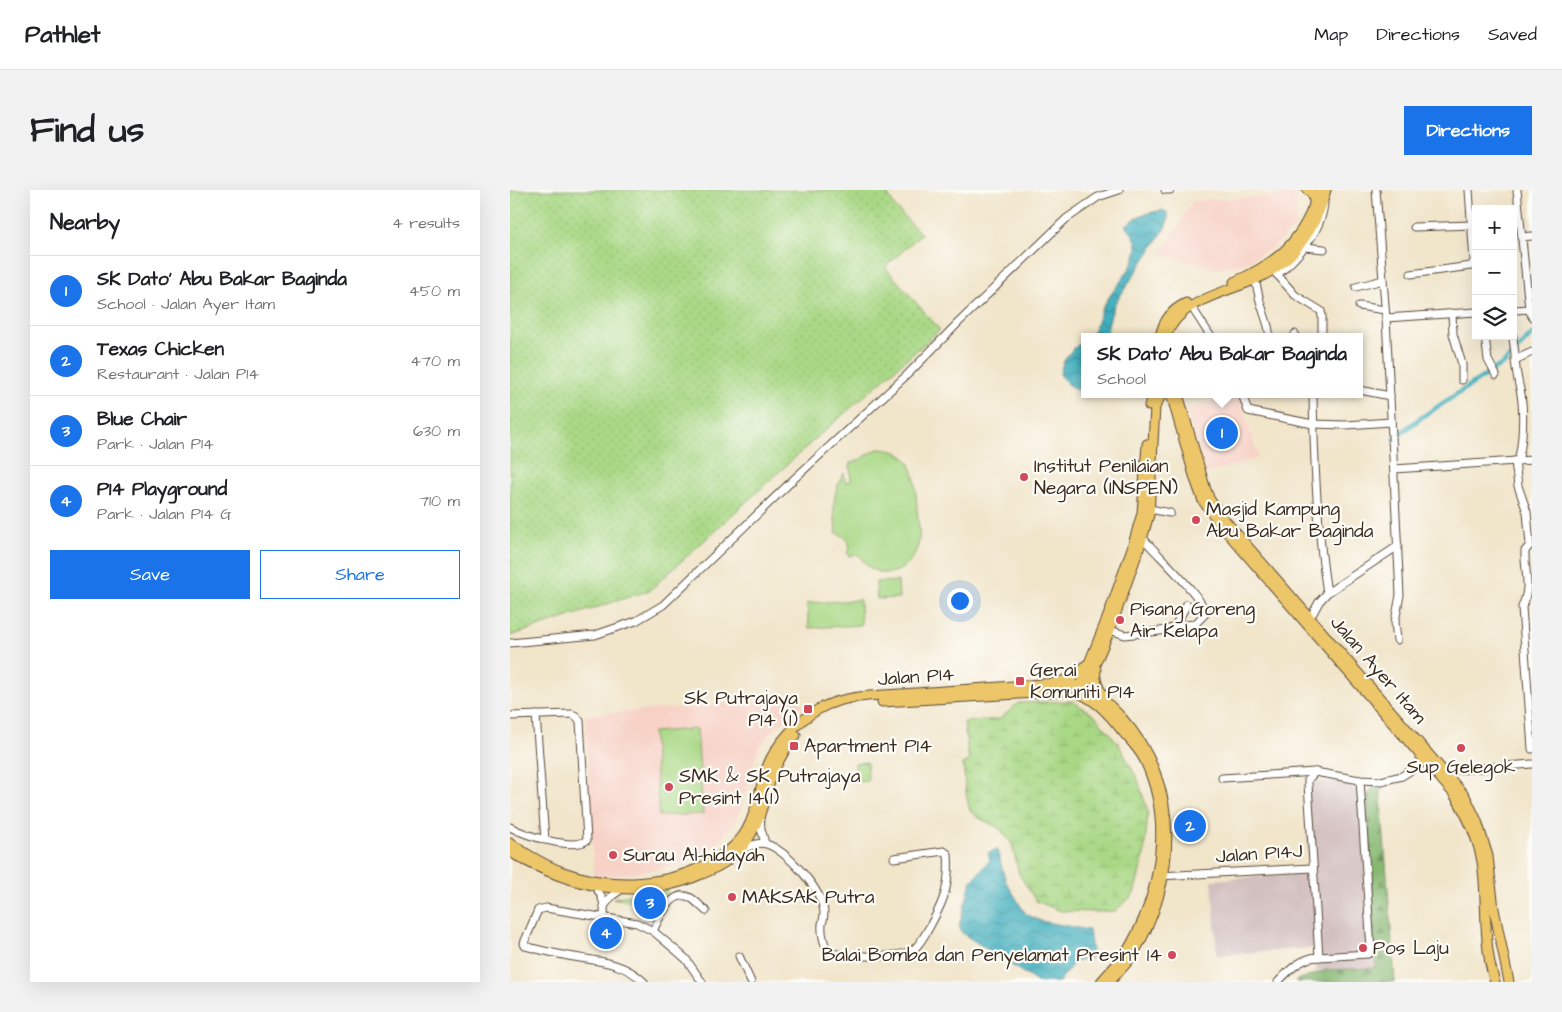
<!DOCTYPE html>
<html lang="en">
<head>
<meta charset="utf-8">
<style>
	:root { --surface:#fff; --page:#f2f2f2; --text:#202124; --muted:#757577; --line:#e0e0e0; --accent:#1a73e8 }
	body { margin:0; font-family:"Architects Daughter",sans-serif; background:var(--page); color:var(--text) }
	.controls { position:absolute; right:15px; top:15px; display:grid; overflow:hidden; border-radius:0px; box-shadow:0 5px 20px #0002 }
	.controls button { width:45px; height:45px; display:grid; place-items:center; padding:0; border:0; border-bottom:1px solid var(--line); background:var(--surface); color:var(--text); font:25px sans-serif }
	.you { position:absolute; left:449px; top:410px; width:18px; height:18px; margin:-12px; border:4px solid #fff; border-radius:50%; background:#1a73e8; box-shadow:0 0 0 8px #1a73e833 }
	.badge { display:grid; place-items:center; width:32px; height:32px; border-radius:50%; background:var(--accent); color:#fff; font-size:16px; font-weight:700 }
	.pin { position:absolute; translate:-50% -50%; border:2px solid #fff; box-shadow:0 1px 5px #0006 }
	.popup { position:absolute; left:571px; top:143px; width:282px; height:65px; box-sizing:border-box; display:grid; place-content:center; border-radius:0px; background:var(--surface); filter:drop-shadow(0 1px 4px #0005); font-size:16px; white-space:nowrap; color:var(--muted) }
	.popup b { font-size:19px; color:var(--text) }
	.popup::after { content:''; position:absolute; left:50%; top:100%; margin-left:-10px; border:10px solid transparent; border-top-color:var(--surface) }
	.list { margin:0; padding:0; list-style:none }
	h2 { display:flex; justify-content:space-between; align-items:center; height:65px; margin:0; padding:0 20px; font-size:21px }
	h2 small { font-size:16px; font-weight:400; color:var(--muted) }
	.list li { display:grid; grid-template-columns:32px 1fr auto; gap:15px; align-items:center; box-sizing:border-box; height:70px; padding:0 20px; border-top:1px solid var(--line) }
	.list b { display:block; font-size:19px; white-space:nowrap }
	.list p { margin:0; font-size:16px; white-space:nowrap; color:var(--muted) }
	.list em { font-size:16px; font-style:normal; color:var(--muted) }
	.actions { display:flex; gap:10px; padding:15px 20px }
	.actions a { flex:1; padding:11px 0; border:1px solid var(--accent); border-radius:0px; text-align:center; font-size:18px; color:var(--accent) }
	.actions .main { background:var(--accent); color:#fff }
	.icon { flex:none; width:28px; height:28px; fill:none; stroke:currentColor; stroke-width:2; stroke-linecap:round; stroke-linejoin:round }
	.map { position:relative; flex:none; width:1022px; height:792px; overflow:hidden; border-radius:0px }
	header { display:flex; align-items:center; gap:30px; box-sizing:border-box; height:70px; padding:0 25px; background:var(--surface); border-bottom:1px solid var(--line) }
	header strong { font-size:24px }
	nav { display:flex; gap:28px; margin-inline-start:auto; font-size:18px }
	.intro { display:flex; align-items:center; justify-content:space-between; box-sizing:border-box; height:120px; padding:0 30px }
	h1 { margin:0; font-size:35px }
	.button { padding:12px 22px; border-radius:0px; background:var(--accent); color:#fff; font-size:18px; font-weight:700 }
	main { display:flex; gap:30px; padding:0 30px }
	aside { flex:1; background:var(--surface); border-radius:0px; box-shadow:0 5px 20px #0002 }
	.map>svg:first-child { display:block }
</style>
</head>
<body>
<header>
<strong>Pathlet</strong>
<nav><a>Map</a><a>Directions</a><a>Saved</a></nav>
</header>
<div class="intro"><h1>Find us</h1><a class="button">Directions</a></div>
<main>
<aside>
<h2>Nearby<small>4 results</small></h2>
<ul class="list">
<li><span class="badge">1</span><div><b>SK Dato' Abu Bakar Baginda</b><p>School · Jalan Ayer Itam</p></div><em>450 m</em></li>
<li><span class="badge">2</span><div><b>Texas Chicken</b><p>Restaurant · Jalan P14</p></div><em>470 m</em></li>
<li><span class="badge">3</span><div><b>Blue Chair</b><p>Park · Jalan P14</p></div><em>630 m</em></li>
<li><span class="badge">4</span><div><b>P14 Playground</b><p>Park · Jalan P14 G</p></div><em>710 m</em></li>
</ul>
<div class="actions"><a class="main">Save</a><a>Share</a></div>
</aside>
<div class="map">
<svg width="1022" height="792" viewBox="0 0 1022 792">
	<defs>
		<pattern id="grass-dots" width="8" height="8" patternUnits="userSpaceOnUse" patternTransform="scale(1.25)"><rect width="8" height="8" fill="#a9d885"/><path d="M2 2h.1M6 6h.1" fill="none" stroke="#92ba72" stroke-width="1.8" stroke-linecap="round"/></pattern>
		<pattern id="forest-firs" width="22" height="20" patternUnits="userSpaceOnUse" patternTransform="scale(1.25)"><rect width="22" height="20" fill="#86b872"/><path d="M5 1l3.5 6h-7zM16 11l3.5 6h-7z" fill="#6f965d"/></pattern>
		<pattern id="wetland-marsh" width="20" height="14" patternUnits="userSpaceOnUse" patternTransform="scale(1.25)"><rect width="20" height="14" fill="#a9d885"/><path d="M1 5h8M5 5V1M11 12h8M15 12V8" fill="none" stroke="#92ba72"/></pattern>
		<pattern id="park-crowns" width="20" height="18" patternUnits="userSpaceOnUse" patternTransform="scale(1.25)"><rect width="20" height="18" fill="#a9d885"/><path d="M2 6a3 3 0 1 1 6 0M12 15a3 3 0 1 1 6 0" fill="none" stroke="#92ba72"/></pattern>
		<pattern id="water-waves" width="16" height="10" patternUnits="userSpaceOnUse" patternTransform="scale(1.25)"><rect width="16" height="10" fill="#41afbe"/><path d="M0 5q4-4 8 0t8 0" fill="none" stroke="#388f9a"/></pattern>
	</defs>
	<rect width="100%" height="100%" fill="#fdfcf7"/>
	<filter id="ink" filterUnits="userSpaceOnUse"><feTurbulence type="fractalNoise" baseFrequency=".02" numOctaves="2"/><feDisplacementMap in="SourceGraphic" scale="10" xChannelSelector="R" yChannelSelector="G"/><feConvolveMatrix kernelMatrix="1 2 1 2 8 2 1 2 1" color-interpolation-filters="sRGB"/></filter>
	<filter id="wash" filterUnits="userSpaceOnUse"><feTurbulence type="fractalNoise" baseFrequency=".0096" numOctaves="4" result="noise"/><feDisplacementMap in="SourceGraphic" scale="20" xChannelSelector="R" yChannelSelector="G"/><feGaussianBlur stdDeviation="1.12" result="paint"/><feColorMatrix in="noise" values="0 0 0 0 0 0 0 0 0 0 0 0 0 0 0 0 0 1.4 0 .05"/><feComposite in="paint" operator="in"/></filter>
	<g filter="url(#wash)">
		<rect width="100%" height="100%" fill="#f1e5ca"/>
		<g fill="#f7d1c6">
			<path d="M786 4 787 35 766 55 737 73 705 79 651 64 683 11Z"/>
			<path d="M724 204H729L748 268 696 284 676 219Z"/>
			<path d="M290 508 292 515 259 544 248 559 231 619 222 635 207 654 195 664 173 673 128 683 101 686H84L75 525Z"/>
		</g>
		<path fill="#d2bfbf" d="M831 591 857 606 866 778 806 781 804 758 707 765 702 690 799 683 794 593Z"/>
		<path fill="url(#grass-dots)" stroke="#728152" d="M0 0H375L385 17 411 44 375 77 430 140 304 250 140 400 0 446Z"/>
		<path fill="url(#forest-firs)" stroke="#607148" d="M870 594 885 792H786L787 790 817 780 866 778 857 606 864 595Z"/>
		<path fill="url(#wetland-marsh)" stroke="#728152" d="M563 511 585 526 608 553 628 590 638 622 634 666 624 704 605 721 587 722 551 721 526 711 509 684 502 654 489 638 469 628 460 621 456 603 453 574 459 571 454 532 490 529 508 513Z"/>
		<g fill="url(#park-crowns)" stroke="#728152">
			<path d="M157 699 158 706 150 717 103 708Z"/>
			<path d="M89 732 108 737 104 749H84Z"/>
		</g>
		<g fill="#a9d885" stroke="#728152">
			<path d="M368 259C408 259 405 291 407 320 408 331 411 345 408 355 402 377 380 392 359 377 355 374 352 369 349 365L339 366 337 362 340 358C338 349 336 346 327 344 323 320 321 305 334 283L335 292 341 291 340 273C350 272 358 263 368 259Z"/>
			<path d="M388 391 389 408 367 409 366 392Z"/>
			<path d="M350 410 351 435 299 438 297 413Z"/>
			<path d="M187 539 193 624 149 626 143 542Z"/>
			<path d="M357 572 358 591 346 592 345 573Z"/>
		</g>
		<g fill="url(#water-waves)" stroke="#3e6c6e">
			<path d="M652 20 658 23V30L654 40 604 115 598 135 597 147H579C587 138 587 128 592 119 602 98 627 78 627 55 626 47 620 42 616 35L631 25Z"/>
			<path d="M574 151V203C564 200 554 193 550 183 553 168 561 159 574 151Z"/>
			<path d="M487 659 496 692 516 724 531 731 579 740 583 767 564 772 549 792H527L452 743 449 736 461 692 480 670 478 663Z"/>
		</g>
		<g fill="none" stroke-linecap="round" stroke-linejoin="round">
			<path stroke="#41afbe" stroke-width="5" d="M885 248 909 229 994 173 1022 144"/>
		</g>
	</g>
	<g filter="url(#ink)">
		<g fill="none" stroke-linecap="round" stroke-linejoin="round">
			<defs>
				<g id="minor">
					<path d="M655 0H660"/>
					<path d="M866 0 876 128 890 405 885 432 887 450"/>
					<path d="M1007 0 1019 119 1022 127"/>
					<path d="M904 37 962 35"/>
					<path d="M1011 47 1022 46"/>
					<path d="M795 57 814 59"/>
					<path d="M765 82 785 105 811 121 812 126V147"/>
					<path d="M901 84 961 76 964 71 959 0"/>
					<path d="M767 85C788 67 812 42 814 13"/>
					<path d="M745 89 750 111 758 136 760 147"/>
					<path d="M846 97 873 90"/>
					<path d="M681 116 701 147"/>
					<path d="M849 116 875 120"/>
					<path d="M1003 120 1022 119"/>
					<path d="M942 123 943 144 952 174V190"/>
					<path d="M876 128 966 122"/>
					<path d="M785 144 786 147"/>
					<path d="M975 146 978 170 986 185"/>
					<path d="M1003 146C1003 153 1005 159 1005 166 1005 179 1008 191 1011 204 1014 223 1013 253 1008 271"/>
					<path d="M1005 170 1022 162"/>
					<path d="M850 200 880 206"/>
					<path d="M732 204 738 221 803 234 836 235 881 232"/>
					<path d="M803 204C804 268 807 340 817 403"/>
					<path d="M1005 271 1008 296 1017 322 1020 355 1015 361C1014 384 1022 394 1012 417L1022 559"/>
					<path d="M884 279 1022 270"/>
					<path d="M640 319 660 323"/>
					<path d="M803 423 809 412 817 403 888 356"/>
					<path d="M665 436 677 414"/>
					<path d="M600 440 615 445 658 440 665 436 685 434 695 424C697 410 644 362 633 348"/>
					<path d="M0 453 85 445 126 431 153 415 285 288 398 184 449 132 556 29 588 7 609 0"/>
					<path d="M26 525 35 650"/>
					<path d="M0 526 62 524 66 526 70 531 77 650C63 661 15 645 0 637"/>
					<path d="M934 581 1022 574"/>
					<path d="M805 582 798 590V594L809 767 858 764 861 760 850 590"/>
					<path d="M712 588 805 582 850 590 871 591 892 586 915 571"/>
					<path d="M250 627 251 639 255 653"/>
					<path d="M231 660C238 657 249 651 256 654 277 660 313 701 314 723 314 727 313 731 312 734 311 744 314 756 320 763 339 766 383 769 401 761 411 757 430 718 434 706 438 693 439 677 438 664L434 661 384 668"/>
					<path d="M649 686 803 678"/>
					<path d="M85 696C93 707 95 714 94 728"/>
					<path d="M95 715 102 706 112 699"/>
					<path d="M143 741C149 729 162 697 181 708 186 711 191 717 196 721"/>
					<path d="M229 766 241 792"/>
					<path d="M134 792C113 771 85 771 58 766 43 763 29 760 15 756L14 753 28 720 36 718 127 733 143 741 168 762 176 769 192 792"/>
					<path d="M768 792C779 780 792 767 809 767"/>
				</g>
				<g id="major">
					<path d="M797 0C803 3 804 7 804 14"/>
					<path d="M724 92C770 72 795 48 809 0"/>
					<path d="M650 147C653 131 661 120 676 113"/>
					<path d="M656 147C671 103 730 103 764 79 791 60 808 32 816 0"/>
					<path d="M661 204 685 289 693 311 715 340 944 604C957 625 968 648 972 672 978 712 972 754 985 792"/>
					<path d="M668 204 696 300 700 310 713 328 955 606 967 631 978 666 984 719 999 792"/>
					<path d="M639 216 642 204"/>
					<path d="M586 479C584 489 588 498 594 506"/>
					<path d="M552 491C563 488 570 484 576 475"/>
					<path d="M571 493 598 426 622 358 632 323 637 254"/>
					<path d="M573 502 600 440 630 356 639 325 645 217 652 204"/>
					<path d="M372 512 560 501C583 505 599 524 613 542 620 550 629 559 634 569 664 630 651 706 616 763 609 773 599 782 591 792"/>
					<path d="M0 653C17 664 34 675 53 682 97 698 151 697 193 676 210 667 226 658 236 641 248 621 249 598 257 577 266 553 288 531 309 519 337 503 375 506 406 503 452 500 498 496 545 493 578 493 591 505 612 528 672 594 668 693 622 766 616 775 607 783 600 792"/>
					<path d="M0 662C58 697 128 713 192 684 211 676 228 666 239 648 249 632 253 615 258 598 264 578 273 561 286 545"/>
				</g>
			</defs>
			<use href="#minor" stroke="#564638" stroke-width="9"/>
			<use href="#major" stroke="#564638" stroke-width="11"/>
			<use href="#minor" stroke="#fff" stroke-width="7"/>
			<use href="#major" stroke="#ecc669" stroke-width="9"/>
		</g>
	</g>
	<g fill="#d1495b" stroke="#fdfcf7" stroke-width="2">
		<circle cx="514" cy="287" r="5"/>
		<circle cx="686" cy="330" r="5"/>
		<circle cx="610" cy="430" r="5"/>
		<rect x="505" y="486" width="10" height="10" rx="2.5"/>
		<rect x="293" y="514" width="10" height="10" rx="2.5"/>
		<rect x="279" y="551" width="10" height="10" rx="2.5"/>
		<circle cx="951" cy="558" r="5"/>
		<circle cx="159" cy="597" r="5"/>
		<circle cx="103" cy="665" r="5"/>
		<circle cx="222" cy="707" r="5"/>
		<circle cx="853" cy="758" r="5"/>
		<circle cx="662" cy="765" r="5"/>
	</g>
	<g text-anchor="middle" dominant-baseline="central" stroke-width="4.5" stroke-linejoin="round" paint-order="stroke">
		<g font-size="19" fill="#3b2a1e" stroke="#fdfcf7" text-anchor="start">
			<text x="524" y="276">Institut Penilaian<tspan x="524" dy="22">Negara (INSPEN)</tspan></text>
			<text x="696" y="319">Masjid Kampung<tspan x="696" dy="22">Abu Bakar Baginda</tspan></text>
			<text x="620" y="419">Pisang Goreng<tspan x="620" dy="22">Air Kelapa</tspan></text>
			<text x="520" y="480">Gerai<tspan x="520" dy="22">Komuniti P14</tspan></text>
			<text x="288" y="508" text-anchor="end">SK Putrajaya<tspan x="288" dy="22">P14 (1)</tspan></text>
			<text x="294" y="556">Apartment P14</text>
			<text x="951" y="577" text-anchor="middle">Sup Gelegok</text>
			<text x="169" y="586">SMK &amp; SK Putrajaya<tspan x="169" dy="22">Presint 14(1)</tspan></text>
			<text x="113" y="665">Surau Al-hidayah</text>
			<text x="232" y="707">MAKSAK Putra</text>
			<text x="863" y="758">Pos Laju</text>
			<text x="652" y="765" text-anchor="end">Balai Bomba dan Penyelamat Presint 14</text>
		</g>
		<g font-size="19" fill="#3b2a1e" stroke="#fdfcf7">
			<text transform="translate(868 480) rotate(49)">Jalan Ayer Itam</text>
			<text transform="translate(406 487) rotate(-4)">Jalan P14</text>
			<text transform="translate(749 664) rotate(-4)">Jalan P14J</text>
		</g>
	</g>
</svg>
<div class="controls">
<button>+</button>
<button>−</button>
<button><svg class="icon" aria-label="layers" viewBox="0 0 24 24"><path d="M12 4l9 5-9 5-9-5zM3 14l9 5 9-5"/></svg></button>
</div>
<div class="you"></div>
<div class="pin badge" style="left:712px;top:243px">1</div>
<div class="popup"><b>SK Dato' Abu Bakar Baginda</b>School</div>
<div class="pin badge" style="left:680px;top:636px">2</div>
<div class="pin badge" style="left:140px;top:713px">3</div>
<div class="pin badge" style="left:96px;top:743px">4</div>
</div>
</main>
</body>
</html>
